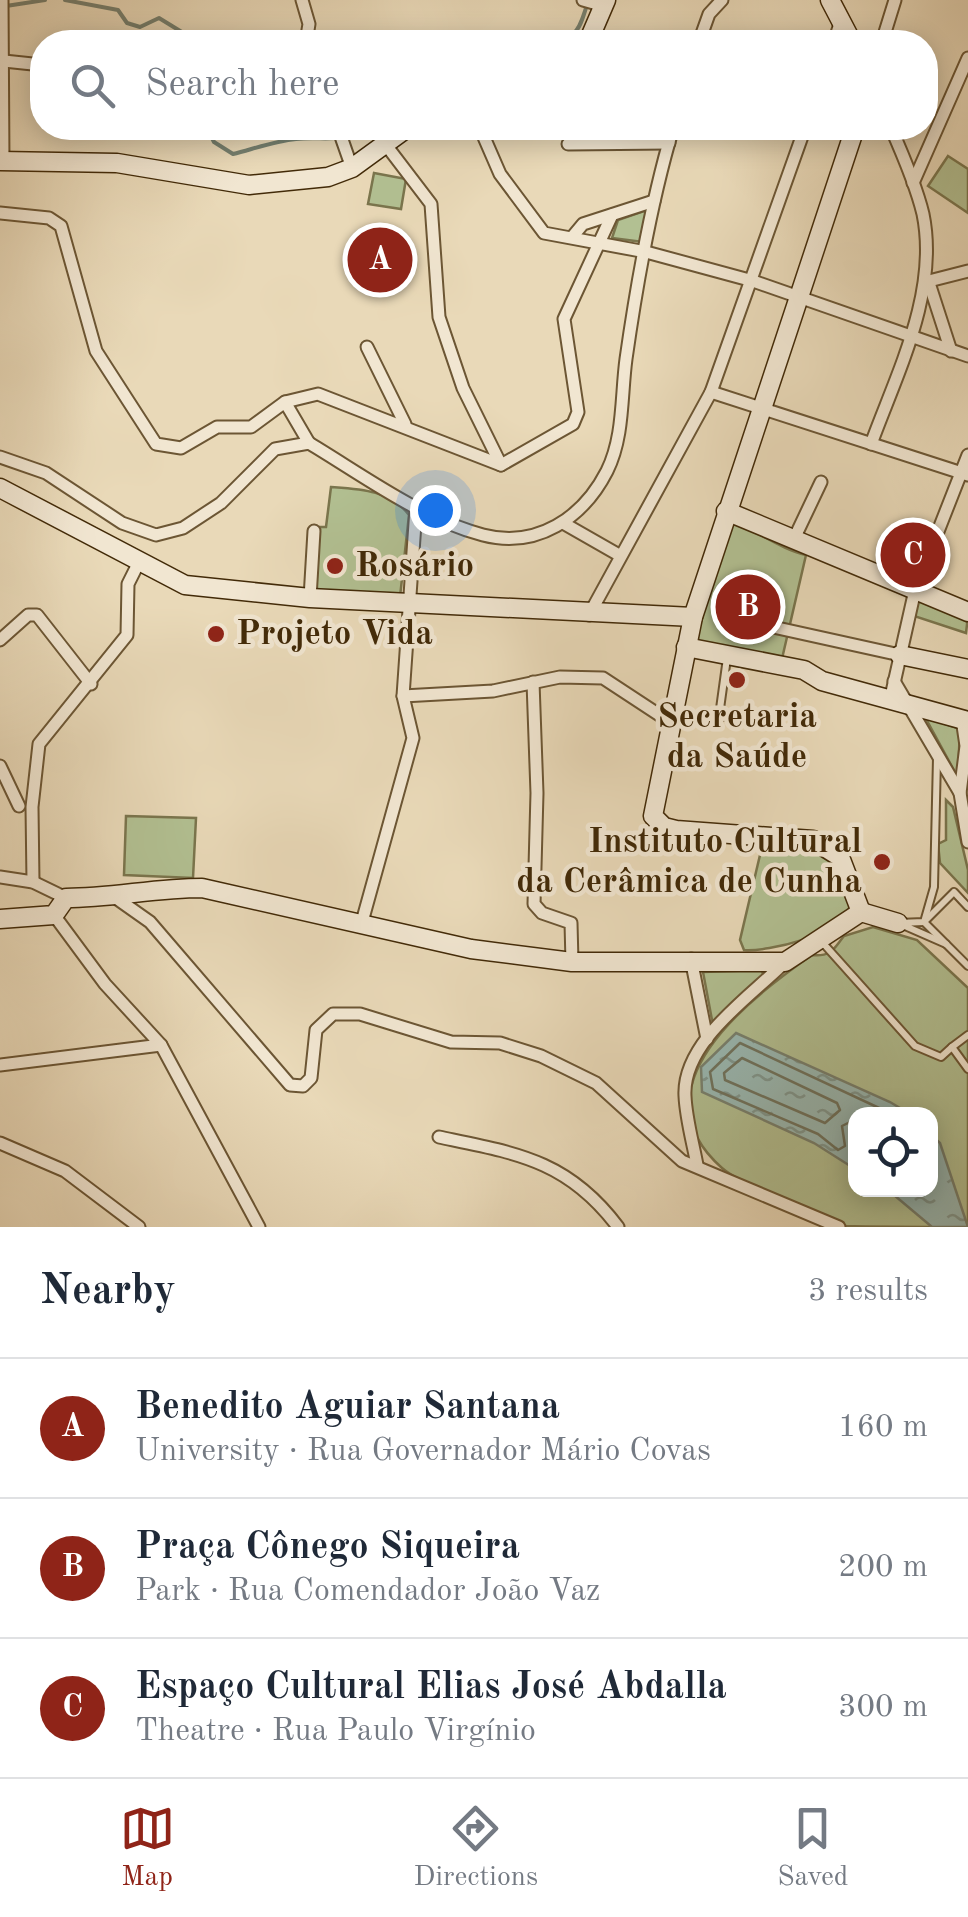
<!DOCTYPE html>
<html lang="en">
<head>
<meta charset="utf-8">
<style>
	:root { --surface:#fff; --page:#f2f2f3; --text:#1f2937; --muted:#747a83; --line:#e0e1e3; --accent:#8f2418 }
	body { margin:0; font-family:"Old Standard TT",serif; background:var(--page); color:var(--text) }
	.controls { position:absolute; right:30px; bottom:30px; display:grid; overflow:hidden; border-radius:20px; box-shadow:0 5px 25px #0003 }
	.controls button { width:90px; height:90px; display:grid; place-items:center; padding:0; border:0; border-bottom:2px solid var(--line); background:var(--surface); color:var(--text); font:50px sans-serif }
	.you { position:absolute; left:435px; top:510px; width:35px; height:35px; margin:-25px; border:8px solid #fff; border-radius:50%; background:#1a73e8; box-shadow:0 0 0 15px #1a73e833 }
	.badge { display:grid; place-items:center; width:65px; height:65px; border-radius:50%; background:var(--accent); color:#fff; font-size:32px; font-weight:700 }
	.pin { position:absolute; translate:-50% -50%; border:5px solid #fff; box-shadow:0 2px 10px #0006 }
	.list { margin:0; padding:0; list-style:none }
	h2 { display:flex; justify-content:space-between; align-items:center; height:130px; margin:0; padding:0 40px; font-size:42px }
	h2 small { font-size:32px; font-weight:400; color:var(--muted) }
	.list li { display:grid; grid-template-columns:65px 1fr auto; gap:30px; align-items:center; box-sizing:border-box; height:140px; padding:0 40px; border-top:2px solid var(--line) }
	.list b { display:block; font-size:38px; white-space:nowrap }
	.list p { margin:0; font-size:32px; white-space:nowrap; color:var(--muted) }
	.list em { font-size:32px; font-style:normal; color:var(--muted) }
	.icon { flex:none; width:55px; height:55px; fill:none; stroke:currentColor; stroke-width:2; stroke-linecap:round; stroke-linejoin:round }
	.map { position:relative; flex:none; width:968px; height:1227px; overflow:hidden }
	.search { position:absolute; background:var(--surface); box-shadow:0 5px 25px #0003; left:30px; right:30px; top:30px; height:110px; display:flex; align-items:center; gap:25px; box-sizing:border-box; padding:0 35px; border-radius:40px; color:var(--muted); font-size:38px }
	.sheet { height:550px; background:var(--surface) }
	nav { display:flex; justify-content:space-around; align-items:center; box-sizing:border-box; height:140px; border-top:2px solid var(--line); background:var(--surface); font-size:28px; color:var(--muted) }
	nav a { display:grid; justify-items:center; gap:5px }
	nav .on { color:var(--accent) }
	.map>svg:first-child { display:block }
</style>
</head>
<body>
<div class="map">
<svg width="968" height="1227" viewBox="0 0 968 1227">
	<defs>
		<pattern id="water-ripples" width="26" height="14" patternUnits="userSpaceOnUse" patternTransform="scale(2.5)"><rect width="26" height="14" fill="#98b9b4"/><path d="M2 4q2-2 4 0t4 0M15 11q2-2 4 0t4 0" fill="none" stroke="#7e9790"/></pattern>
	</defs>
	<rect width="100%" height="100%" fill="#e9d9b8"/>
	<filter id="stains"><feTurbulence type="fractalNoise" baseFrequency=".002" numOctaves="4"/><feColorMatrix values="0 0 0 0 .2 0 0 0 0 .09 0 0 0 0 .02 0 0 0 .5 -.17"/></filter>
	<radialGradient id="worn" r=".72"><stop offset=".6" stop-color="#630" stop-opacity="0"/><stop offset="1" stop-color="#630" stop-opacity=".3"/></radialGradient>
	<g fill="#b2c092" stroke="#7a754d" stroke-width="2.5" fill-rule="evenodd">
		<path d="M948 156 968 169V213L928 186Z"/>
		<path d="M374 173 406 179 401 209 368 204Z"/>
		<path d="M644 211 648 214 643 242 612 238 618 220Z"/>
		<path d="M331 487C360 489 390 490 409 515L400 597 315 592 320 527H326Z"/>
		<path d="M734 522C760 533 783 550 806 555L781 663 701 644 694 637 726 529Z"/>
		<path d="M918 598 968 616 966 633 914 616Z"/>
		<path d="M925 717 960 729 958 773 956 774Z"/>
		<path d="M946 800 953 807 968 870V893L940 863 938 844 946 840Z"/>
		<path d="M126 816 196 818 193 878 124 875Z"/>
		<path d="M777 845C787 845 800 843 809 845 828 851 855 887 849 908 841 935 768 952 744 950L740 940 760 855Z"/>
		<path d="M873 927 917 940 968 988V1227C935 1227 877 1227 846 1226 825 1220 804 1207 784 1198 765 1189 738 1182 722 1168 632 1089 748 999 812 955 832 957 834 948 844 936ZM856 1114H930V1190H856Z"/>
		<path d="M762 970 763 975 717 1021 712 1020 703 972Z"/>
	</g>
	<g fill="url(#water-ripples)" stroke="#76806f" stroke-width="2.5">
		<path d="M736 1033 890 1102 910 1114H856L850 1132 855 1141V1169L814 1143 702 1092 701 1067Z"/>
		<path d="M931 1135 940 1143 968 1227H932L888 1190H930Z"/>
	</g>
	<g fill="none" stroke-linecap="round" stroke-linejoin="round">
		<g stroke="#6d725e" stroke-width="2.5">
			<path d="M742 1058 837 1103 840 1110 825 1123 725 1080 724 1073Z"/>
			<path d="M856 1119 842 1126 845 1146 838 1150 818 1134 713 1089 710 1072 740 1043 892 1114"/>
		</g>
		<g stroke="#76806f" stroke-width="4">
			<path d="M65 0 118 10 127 23 140 27 159 18 185 34 190 42"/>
			<path d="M6 6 45 0"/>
			<path d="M454 42C480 33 564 43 573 34 581 28 584 13 587 5"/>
			<path d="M207 128 214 142 233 154C253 149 275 141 296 139 323 136 342 144 366 128"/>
		</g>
		<defs>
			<g id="lane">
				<path d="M727 658 719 716 740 719"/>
				<path d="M937 758 934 887 924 922 898 923 946 944"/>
				<path d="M968 907 954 892 924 922 968 966"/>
				<path d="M822 942 915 1046 941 1057 952 1047"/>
				<path d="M968 1035 952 1047 968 1069"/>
			</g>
			<g id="street">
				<path d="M2 0 3 161"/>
				<path d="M302 0 309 24 306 42"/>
				<path d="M583 0 604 6"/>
				<path d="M699 42 709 14 722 0"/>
				<path d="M834 42 841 21"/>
				<path d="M882 42 895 0"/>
				<path d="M4 61 42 65"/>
				<path d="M338 128 352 168"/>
				<path d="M480 128 500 174 544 233 646 252 753 281 968 356"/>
				<path d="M568 144 669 143"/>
				<path d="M386 145 431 204 439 317 463 388 501 465"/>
				<path d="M913 183 968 58"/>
				<path d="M0 213 49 218 61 226 96 351 156 444 181 448 217 427H251L285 402 309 443"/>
				<path d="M573 236 583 224 654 201"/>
				<path d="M925 282 968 271"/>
				<path d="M929 283 951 351"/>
				<path d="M367 347 405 424"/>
				<path d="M711 392 968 475"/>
				<path d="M285 402 318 394 501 465 573 424 578 412 564 319 612 215"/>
				<path d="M871 444C897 373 939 292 923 214 916 185 903 155 891 128"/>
				<path d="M0 457 46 473 122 523 156 535 183 528 221 503 275 449 309 443C364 476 420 518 483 535 537 549 583 518 607 471 624 437 621 396 626 359 637 282 651 202 673 128"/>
				<path d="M563 523 619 555"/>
				<path d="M793 541 821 482"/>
				<path d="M310 598 314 531"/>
				<path d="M589 615 711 392 805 128"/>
				<path d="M773 627 900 655"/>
				<path d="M0 640 28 615H37L91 684"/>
				<path d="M894 681 960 793"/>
				<path d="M533 682 537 793 534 904 542 913 571 923 572 962"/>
				<path d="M403 696 493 691 560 677 603 678 670 722"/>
				<path d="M890 701 915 590 968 455"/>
				<path d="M962 719 966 746 960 793 968 842"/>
				<path d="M0 766 19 806"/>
				<path d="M0 877 33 882 66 898"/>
				<path d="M33 882 32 807 39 744 127 635 128 584 139 562"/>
				<path d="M116 898 150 922 290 1085 303 1086 311 1078 316 1030 333 1014H360L451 1042 500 1043 541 1056 596 1083 682 1161 839 1227"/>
				<path d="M54 915 105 984 161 1045 259 1227"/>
				<path d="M362 922 413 738 403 696 416 509"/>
				<path d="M691 959 707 1039"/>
				<path d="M0 1065 161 1045"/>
				<path d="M439 1137C516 1153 568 1160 618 1227"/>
				<path d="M0 1143 65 1171 139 1227"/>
				<path d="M697 1165C693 1143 686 1119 685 1096 682 1042 750 997 784 963"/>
			</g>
			<g id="secondary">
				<path d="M830 0 852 42"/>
				<path d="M588 42 606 0"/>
				<path d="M855 128 693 617 653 816 664 827 676 830 813 840 840 857 861 912"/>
				<path d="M0 161 117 163 249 185 328 177 352 168 407 128"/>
				<path d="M0 488 185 585 310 598 693 617"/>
				<path d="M726 511 968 612"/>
				<path d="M686 647 804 670 822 681 968 721"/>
				<path d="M900 655 968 669"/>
				<path d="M0 919 54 915 66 898C112 898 155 888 202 888L471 949 572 962H785L861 912 898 923"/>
			</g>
		</defs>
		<use href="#lane" stroke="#6c5634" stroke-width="10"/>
		<use href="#street" stroke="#6c5634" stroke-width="15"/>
		<use href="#secondary" stroke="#422a08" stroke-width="21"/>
		<use href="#lane" stroke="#f1e6d1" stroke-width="6"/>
		<use href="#street" stroke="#f1e6d1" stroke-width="11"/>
		<use href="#secondary" stroke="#f1e6d1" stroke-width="18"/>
	</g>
	<g fill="#8f2418" stroke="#f1e6d1" stroke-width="4">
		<circle cx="335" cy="566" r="10"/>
		<circle cx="216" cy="634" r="10"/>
		<circle cx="737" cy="680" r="10"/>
		<circle cx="882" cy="862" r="10"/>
	</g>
	<g text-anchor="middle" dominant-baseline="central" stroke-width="9" stroke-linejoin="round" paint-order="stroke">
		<g font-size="35" font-weight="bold" fill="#422a08" stroke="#f1e6d1" text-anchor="start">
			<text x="355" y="566">Rosário</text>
			<text x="236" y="634">Projeto Vida</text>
			<text x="737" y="717" text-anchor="middle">Secretaria<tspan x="737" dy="40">da Saúde</tspan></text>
			<text x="862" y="842" text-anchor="end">Instituto Cultural<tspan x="862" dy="40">da Cerâmica de Cunha</tspan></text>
		</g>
	</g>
	<rect width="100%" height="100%" filter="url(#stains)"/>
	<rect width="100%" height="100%" fill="url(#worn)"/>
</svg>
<div class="controls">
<button><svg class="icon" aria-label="locate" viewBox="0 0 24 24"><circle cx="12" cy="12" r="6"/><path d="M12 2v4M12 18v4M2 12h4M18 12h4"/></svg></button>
</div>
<div class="you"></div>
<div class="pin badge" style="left:380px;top:260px">A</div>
<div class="pin badge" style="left:748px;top:607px">B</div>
<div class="pin badge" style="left:913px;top:555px">C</div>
<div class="search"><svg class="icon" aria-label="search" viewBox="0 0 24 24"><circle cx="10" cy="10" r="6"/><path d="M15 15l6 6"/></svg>Search here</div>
</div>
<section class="sheet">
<h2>Nearby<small>3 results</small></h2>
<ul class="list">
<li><span class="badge">A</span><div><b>Benedito Aguiar Santana</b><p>University · Rua Governador Mário Covas</p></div><em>160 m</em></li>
<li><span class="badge">B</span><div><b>Praça Cônego Siqueira</b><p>Park · Rua Comendador João Vaz</p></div><em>200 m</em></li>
<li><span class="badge">C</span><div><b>Espaço Cultural Elias José Abdalla</b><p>Theatre · Rua Paulo Virgínio</p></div><em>300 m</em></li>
</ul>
</section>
<nav>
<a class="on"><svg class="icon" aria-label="map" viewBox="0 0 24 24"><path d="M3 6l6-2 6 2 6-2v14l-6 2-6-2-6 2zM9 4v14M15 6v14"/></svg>Map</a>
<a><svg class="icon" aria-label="directions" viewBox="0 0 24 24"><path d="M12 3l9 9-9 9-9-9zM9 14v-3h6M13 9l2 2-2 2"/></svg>Directions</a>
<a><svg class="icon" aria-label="saved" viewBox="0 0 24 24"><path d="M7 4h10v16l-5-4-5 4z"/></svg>Saved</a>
</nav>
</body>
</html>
